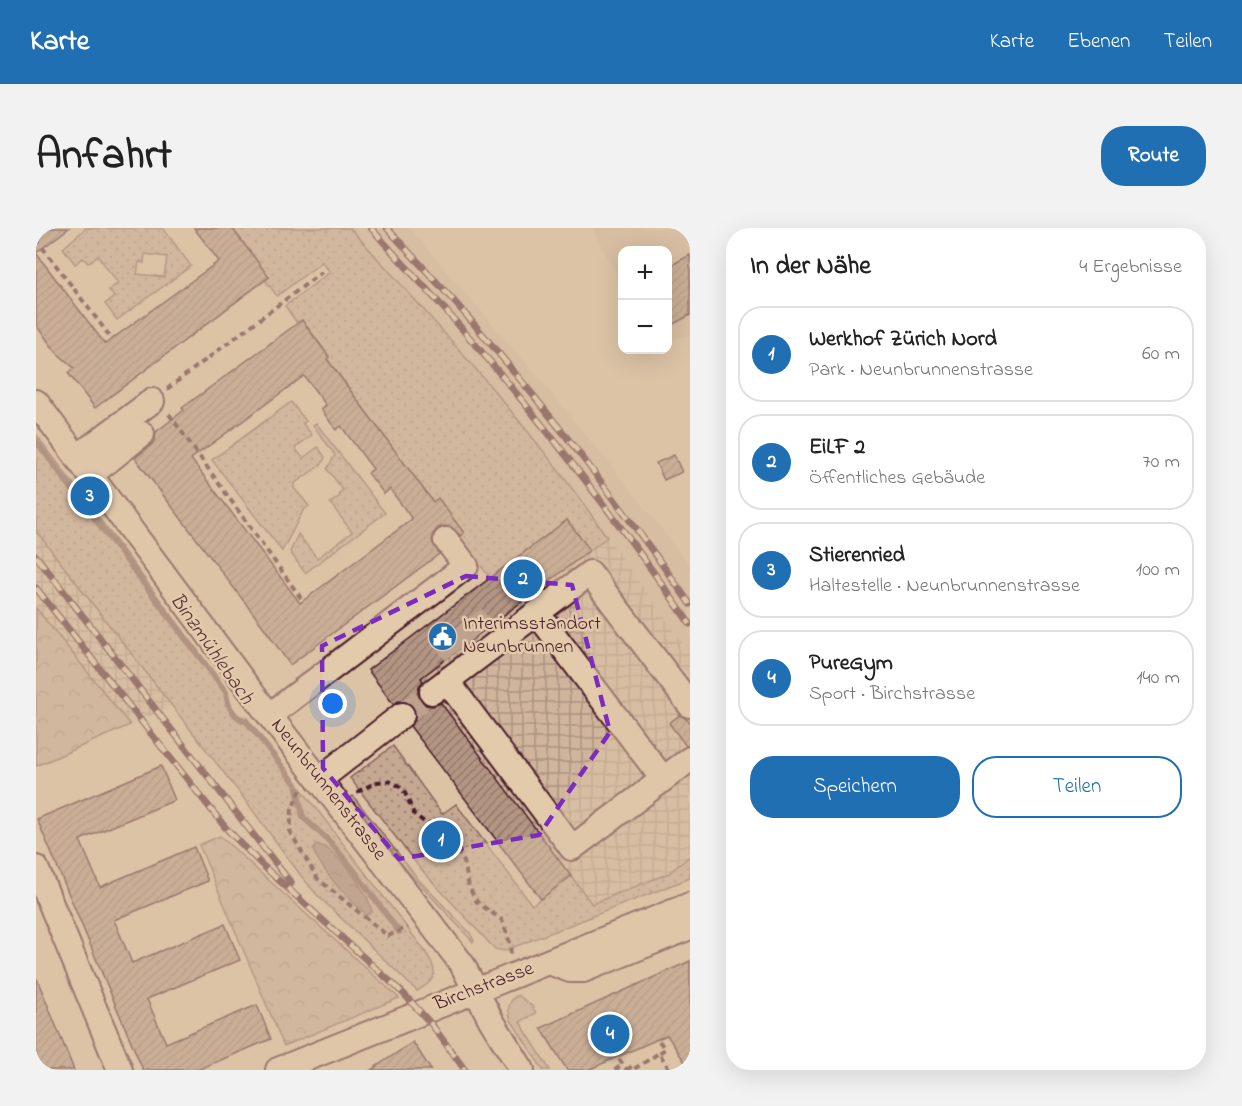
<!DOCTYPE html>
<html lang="de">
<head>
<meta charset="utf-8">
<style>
	:root { --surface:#fff; --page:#f2f2f2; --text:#222; --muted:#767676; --line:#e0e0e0; --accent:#1f6fb2 }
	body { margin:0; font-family:"Indie Flower",sans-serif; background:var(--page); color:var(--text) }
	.controls { position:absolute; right:18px; top:18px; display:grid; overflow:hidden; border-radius:12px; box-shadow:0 6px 24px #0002 }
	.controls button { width:54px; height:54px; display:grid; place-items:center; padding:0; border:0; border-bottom:2px solid var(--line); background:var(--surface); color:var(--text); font:30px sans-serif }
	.you { position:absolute; left:297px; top:476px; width:21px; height:21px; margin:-15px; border:4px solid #fff; border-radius:50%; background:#1a73e8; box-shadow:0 0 0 9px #1a73e833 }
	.badge { display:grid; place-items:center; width:39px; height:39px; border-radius:50%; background:var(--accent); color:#fff; font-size:20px; font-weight:700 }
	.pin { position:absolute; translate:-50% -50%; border:3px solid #fff; box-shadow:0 2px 6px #0006 }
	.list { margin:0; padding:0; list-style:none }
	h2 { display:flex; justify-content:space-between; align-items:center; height:78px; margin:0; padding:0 24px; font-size:26px }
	h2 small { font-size:20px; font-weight:400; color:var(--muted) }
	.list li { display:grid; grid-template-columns:39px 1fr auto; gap:18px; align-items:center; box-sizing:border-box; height:96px; margin:0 12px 12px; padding:0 12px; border:2px solid var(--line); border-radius:24px }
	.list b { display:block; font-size:22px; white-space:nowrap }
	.list p { margin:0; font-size:20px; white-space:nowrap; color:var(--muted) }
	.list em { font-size:20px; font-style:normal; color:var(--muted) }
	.actions { display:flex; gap:12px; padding:18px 24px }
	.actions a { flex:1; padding:14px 0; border:2px solid var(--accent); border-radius:24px; text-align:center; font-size:21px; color:var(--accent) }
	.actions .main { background:var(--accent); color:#fff }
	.map { position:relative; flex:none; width:654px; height:842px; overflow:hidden; border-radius:24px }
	header { display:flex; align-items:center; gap:36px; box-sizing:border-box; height:84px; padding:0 30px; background:var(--accent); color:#fff }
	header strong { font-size:28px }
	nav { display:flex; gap:33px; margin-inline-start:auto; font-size:21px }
	.intro { display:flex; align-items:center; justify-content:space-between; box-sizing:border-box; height:144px; padding:0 36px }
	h1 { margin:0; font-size:42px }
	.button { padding:15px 27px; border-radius:24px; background:var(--accent); color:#fff; font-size:21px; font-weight:700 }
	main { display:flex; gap:36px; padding:0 36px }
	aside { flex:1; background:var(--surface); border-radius:24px; box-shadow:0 6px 24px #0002 }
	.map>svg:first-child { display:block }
</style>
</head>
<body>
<header>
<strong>Karte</strong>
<nav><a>Karte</a><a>Ebenen</a><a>Teilen</a></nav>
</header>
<div class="intro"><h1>Anfahrt</h1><a class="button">Route</a></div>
<main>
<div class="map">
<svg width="654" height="842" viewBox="0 0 654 842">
	<defs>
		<pattern id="industrial-grid" width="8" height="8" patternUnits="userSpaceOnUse" patternTransform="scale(1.5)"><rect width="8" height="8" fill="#d0b59c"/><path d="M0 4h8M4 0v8" fill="none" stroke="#ab937f"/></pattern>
		<pattern id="grass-dots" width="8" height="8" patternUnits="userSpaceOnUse" patternTransform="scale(1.5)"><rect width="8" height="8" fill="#c4a892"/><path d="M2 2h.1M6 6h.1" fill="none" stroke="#a18877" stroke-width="1.8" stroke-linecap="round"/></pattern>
		<pattern id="forest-crowns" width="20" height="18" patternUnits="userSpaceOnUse" patternTransform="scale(1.5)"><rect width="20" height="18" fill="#c4a892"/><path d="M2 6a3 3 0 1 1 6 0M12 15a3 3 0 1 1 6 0" fill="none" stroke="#a18877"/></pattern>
		<pattern id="water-ripples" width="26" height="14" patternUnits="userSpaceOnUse" patternTransform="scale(1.5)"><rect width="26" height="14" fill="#a18276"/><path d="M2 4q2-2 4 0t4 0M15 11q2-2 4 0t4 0" fill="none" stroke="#856a61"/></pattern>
		<pattern id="building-hatch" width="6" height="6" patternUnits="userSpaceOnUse" patternTransform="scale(1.5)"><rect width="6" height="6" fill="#b39583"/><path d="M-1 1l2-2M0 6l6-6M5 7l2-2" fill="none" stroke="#94796b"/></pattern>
	</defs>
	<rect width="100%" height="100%" fill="#dcc3a6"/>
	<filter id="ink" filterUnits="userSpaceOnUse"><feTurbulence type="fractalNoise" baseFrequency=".0167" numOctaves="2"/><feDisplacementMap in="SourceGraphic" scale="12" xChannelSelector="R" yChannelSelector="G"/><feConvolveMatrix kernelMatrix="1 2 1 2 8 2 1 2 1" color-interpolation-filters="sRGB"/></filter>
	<g filter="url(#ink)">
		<g fill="#d0b59c">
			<path d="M314 0H373L496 142 598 266 654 338V426L528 250 450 154Z"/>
			<path d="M556 0H654V107L632 112V22H586V56Z"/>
		</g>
		<g fill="url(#industrial-grid)">
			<path d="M531 292 554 322 571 309 654 426V628L633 645 556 676 535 649 505 671 332 442Z"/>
			<path d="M0 303 136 478 0 538Z"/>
		</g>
		<g fill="url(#grass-dots)" stroke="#87645e" stroke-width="1.5" fill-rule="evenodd">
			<path d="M50 0H127L155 38 81 92 69 76 78 69 73 62 82 55 62 28 52 35 47 30 39 36 27 20ZM109 26 131 29 128 49 101 46 103 34 108 35Z"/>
			<path d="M196 0H314C404 99 495 199 571 309L554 322 531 292 454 350 423 309 427 306 402 271 397 274 291 131 293 128 266 92 261 95 249 78 294 44 286 34 241 68 229 52 233 49Z"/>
			<path d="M255 174 270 193 267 196 276 207 259 220 267 230 282 219 289 229 286 236 258 256V260L273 278 267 283 246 323 176 232Z"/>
			<path d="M280 195 349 285 269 345 254 324 262 306 281 330 316 304 294 275 304 268 303 265 307 262 291 241 299 227 277 197Z"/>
			<path d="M0 206 156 414 191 463 194 476 201 487 211 490 389 723C402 743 403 751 381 763L281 667 266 649 206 568 0 303Z"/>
			<path d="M357 518 406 586 420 576 496 677 535 648 556 676 633 645 654 628V650L468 723 459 721 382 638 314 550Z"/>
			<path d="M317 568 382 651 434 705 438 713 437 714 359 629 314 570Z"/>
		</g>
		<g fill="url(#forest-crowns)" stroke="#87645e" stroke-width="1.5">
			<path d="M0 380 94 497 0 538Z"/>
			<path d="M184 608 363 770 248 818 163 617Z"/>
		</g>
		<path fill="#c4a892" stroke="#87645e" stroke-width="1.5" d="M482 767 496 778 500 785 484 794 514 842H507L475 792C471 781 472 773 482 767Z"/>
		<path fill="url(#water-ripples)" stroke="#7e5a58" stroke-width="1.5" d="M281 616C302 622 332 664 336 684L331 687C309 667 290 649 277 622Z"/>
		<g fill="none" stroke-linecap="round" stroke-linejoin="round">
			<path stroke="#7e5a58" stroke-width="6" d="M0 213 190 464C191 478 197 489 211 494L260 556 267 589 293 613 317 641 363 704"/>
		</g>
		<g fill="url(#building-hatch)" stroke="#4a1f2b" stroke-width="1.5" fill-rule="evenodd">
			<path d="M0 0H33L0 25Z"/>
			<path d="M158 0H196L233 49 59 180 32 145 38 140 20 124 0 97V25L69 116 183 33Z"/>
			<path d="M654 27V87L632 99V39Z"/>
			<path d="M266 92 293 129 291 131 397 274 402 270 428 305 425 308 415 299 408 298 402 300 397 306 396 313 403 326 254 437 229 401 99 230 115 217 119 211 120 204 148 182 146 180ZM268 148 290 177 285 181 300 202 305 198 337 241 332 245 348 266 354 261 376 291 264 375 155 231Z"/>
			<path d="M638 227 646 244 628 252 620 235Z"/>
			<path d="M531 292 554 322 385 450 387 453 383 458 382 465 384 472 390 477 397 478 405 475 535 648 505 671 374 498 379 492 380 486 378 479 371 474 363 473 357 476 332 442Z"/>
			<path d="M644 487 654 494V517L650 518 633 495Z"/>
			<path d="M125 538 139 572 44 612 64 659 158 619 172 653 78 692 96 735 189 696 204 732 111 771 130 815 221 777 235 811 161 842H107L1 591Z"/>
			<path d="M654 733V842L631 807 552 842H531L505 800Z"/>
			<path d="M0 751H1L38 842H0Z"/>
			<path d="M377 814 395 842H335Z"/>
		</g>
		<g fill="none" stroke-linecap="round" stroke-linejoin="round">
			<g stroke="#bfa28d" stroke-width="24" stroke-dasharray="24 12" stroke-linecap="butt">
				<path d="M487 351 498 365"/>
				<path d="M436 388 447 403"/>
				<path d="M422 398 434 413"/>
				<path d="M406 408 419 425"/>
				<path d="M366 487 396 464"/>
			</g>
			<defs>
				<g id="minor">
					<path d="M0 174 216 465 426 736 455 792 486 842"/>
					<path d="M41 229 116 173"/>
					<path d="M54 247 106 206"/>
					<path d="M501 385 627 551"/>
					<path d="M411 453 536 620 654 531"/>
					<path d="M396 464 554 345 654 477"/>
					<path d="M234 487 430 338 410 312"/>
					<path d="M283 552 366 487"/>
					<path d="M0 640 84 842"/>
					<path d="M513 734 534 742H547L654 699"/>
					<path d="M242 842 654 677"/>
				</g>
			</defs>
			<use href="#minor" stroke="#4a1f2b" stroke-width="28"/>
			<g stroke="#4a1f2b" stroke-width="4" stroke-dasharray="6 4.5" stroke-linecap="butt">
				<path d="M0 11 76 111"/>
				<path d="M131 161 286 44"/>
				<path d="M133 186 267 373"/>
				<path d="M265 562 256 581 254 604 282 651 352 708 372 699"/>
				<path d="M321 564 341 554 353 553 363 558 369 565 378 586 388 594 398 596 413 609 428 634 433 659 441 674 466 692 474 715 475 727"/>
				<path d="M623 813 629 821 623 825"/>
				<path d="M583 831 591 842"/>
				<path d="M579 842 587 836"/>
				<path d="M591 842 596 838 598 841 623 825 634 842"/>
			</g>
			<use href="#minor" stroke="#e2caab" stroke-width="24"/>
			<defs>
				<g id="rail">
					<path d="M335 0C365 34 397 67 426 101 508 195 583 294 654 396"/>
					<path d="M351 0C379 31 409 62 437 95 514 185 586 278 654 376"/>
					<path d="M0 328 255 655"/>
					<path d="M0 360 189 599 225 636 368 766 396 797 429 842"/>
				</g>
			</defs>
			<use href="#rail" stroke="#4a1f2b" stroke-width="7"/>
			<use href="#rail" stroke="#e2caab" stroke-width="4.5" stroke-dasharray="14" stroke-linecap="butt"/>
		</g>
	</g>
	<path d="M0 0H654V842H0ZM430 348 536 357 574 504 503 607 363 631 287 540 286 418Z" fill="#dcc3a6" fill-opacity=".55" fill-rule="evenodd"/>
	<path fill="none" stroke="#7b2cbf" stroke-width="4.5" stroke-dasharray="12 8" stroke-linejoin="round" d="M430 348 536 357 574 504 503 607 363 631 287 540 286 418Z"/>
	<defs>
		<symbol id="civic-disc" viewBox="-11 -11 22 22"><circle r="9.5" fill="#1f6fb2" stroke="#e2caab"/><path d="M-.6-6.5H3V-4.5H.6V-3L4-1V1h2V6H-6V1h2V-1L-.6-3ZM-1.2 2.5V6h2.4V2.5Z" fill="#fff"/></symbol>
	</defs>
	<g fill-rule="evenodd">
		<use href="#civic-disc" x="390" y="392" width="33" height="33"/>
	</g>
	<g text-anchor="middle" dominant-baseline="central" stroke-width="5" stroke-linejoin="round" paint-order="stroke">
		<g font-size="20" fill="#4a1f2b" stroke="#e2caab" text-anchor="start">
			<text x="427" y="396">Interimsstandort<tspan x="427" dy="23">Neunbrunnen</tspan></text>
		</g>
		<g font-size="20" fill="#4a1f2b" stroke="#e2caab">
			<text transform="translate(292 562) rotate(52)">Neunbrunnenstrasse</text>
			<text transform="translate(448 759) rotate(-21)">Birchstrasse</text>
		</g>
		<g font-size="21" font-style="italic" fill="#5b333a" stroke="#e2caab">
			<text transform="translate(175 421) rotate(55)">Binzmühlebach</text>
		</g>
	</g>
</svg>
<div class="controls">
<button>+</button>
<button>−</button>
</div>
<div class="you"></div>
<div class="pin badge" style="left:405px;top:612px">1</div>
<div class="pin badge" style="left:487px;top:351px">2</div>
<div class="pin badge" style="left:54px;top:268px">3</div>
<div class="pin badge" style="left:574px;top:806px">4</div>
</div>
<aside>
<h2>In der Nähe<small>4 Ergebnisse</small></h2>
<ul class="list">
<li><span class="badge">1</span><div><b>Werkhof Zürich Nord</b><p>Park · Neunbrunnenstrasse</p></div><em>60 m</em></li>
<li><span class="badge">2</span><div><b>EiLF 2</b><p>Öffentliches Gebäude</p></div><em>70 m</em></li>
<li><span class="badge">3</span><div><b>Stierenried</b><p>Haltestelle · Neunbrunnenstrasse</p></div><em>100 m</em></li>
<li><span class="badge">4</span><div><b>PureGym</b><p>Sport · Birchstrasse</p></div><em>140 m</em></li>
</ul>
<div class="actions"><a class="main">Speichern</a><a>Teilen</a></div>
</aside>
</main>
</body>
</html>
